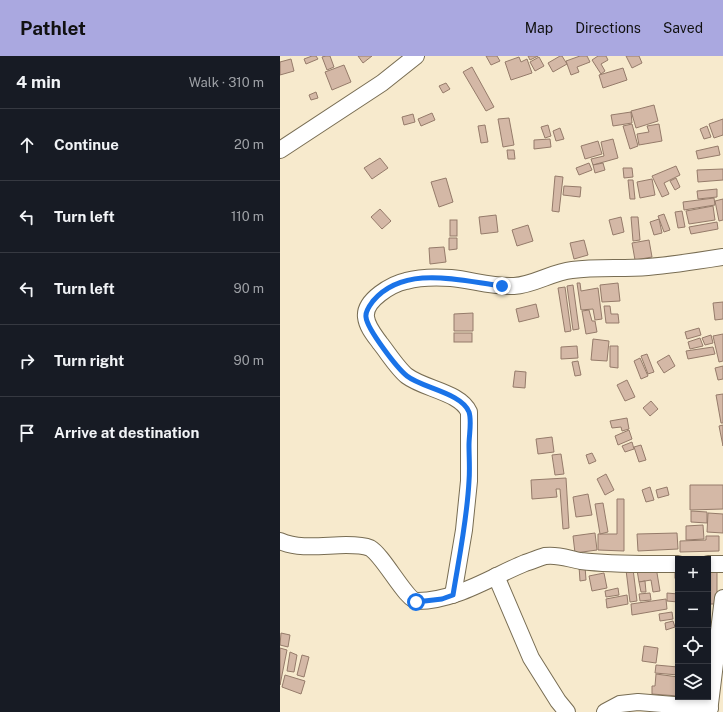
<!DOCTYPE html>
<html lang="en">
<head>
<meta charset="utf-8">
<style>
	:root { --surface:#171b24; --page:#242831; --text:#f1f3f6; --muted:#9ea1a6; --line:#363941; --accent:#aaa8e0 }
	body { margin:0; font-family:"Public Sans",sans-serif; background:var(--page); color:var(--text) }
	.controls { position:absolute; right:12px; bottom:12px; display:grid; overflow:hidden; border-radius:0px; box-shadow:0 2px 6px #0003 }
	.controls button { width:36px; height:36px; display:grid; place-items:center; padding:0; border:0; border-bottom:1px solid var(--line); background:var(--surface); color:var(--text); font:20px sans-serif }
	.stop { position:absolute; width:12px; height:12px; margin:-9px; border:3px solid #1a73e8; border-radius:50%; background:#fff }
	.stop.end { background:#1a73e8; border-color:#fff; box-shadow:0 1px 4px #0008 }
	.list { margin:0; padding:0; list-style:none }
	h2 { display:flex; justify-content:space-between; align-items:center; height:52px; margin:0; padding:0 16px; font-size:17px }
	h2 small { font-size:13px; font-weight:400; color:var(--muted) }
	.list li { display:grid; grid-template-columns:26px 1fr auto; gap:12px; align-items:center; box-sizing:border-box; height:72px; padding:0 16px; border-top:1px solid var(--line) }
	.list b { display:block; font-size:15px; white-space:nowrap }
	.list em { font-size:13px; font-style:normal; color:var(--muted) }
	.icon { flex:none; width:22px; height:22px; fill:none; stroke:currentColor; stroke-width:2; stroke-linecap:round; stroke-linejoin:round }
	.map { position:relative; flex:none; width:443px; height:656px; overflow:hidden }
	header { display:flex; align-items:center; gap:24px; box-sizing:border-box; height:56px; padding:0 20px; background:var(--accent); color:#111 }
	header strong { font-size:19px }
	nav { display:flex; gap:22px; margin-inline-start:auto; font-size:14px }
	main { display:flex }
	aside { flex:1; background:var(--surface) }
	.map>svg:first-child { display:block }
</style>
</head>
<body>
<header>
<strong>Pathlet</strong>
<nav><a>Map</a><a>Directions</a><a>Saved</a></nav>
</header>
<main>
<aside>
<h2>4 min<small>Walk · 310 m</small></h2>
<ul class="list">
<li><svg class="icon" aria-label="ahead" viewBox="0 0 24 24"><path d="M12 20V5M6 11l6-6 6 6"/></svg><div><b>Continue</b></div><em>20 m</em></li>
<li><svg class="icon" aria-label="left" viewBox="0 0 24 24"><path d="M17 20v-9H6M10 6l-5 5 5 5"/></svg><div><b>Turn left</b></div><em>110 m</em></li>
<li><svg class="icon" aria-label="left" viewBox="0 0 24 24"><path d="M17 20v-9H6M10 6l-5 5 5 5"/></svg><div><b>Turn left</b></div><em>90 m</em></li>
<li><svg class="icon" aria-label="right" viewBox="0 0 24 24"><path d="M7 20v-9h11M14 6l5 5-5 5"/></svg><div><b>Turn right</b></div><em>90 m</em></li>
<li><svg class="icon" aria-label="arrive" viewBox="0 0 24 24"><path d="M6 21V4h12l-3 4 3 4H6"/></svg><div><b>Arrive at destination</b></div></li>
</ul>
</aside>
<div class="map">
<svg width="443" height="656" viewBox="0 0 443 656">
	<rect width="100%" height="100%" fill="#f7eacd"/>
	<g fill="#d4b8a6" stroke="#957b6a">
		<path d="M32 0H36L38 3 26 8 24 3Z"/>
		<path d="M46 0H50L54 11 47 14 42 1Z"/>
		<path d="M78 0H92L83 7Z"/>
		<path d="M206 0H217L220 5 211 9Z"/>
		<path d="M248 0H258L250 4Z"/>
		<path d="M280 0H282L287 8 273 16 268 7Z"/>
		<path d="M300 0H307L310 6 297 11 299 16 291 19 286 5Z"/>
		<path d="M318 0H326L328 4 321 8 325 15 321 18 312 4Z"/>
		<path d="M346 0H359L362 7 352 12Z"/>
		<path d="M239 1 241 6 247 3 252 17 231 24 225 6Z"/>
		<path d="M259 1 264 10 255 15 250 6Z"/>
		<path d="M11 3 14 15 0 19V6Z"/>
		<path d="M64 9 71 26 52 34 45 16Z"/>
		<path d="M192 11 214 51 206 55 183 16Z"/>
		<path d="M343 12 347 24 323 32 319 19Z"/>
		<path d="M166 27 170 33 163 37 159 30Z"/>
		<path d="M36 36 38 42 31 44 29 39Z"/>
		<path d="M374 49 378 65 356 72 351 55Z"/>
		<path d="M351 56 352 67 333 70 331 59Z"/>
		<path d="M152 57 155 64 141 70 138 63Z"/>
		<path d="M133 58 135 66 124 69 122 61Z"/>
		<path d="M229 62 234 89 223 91 218 63Z"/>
		<path d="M443 63V79L434 82 429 68Z"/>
		<path d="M352 68 358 90 350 93 343 70Z"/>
		<path d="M379 68 382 85 359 89 357 78 369 76 367 70Z"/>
		<path d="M205 69 208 86 201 87 198 70Z"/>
		<path d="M268 69 271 80 265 82 261 71Z"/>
		<path d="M427 70 431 81 424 83 420 73Z"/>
		<path d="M280 72 284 83 276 85 273 75Z"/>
		<path d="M270 83 271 91 254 93V84Z"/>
		<path d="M333 83 338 102 313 109 311 103 324 100 321 86Z"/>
		<path d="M318 85 322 98 305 103 301 90Z"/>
		<path d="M438 90 440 99 418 103 416 95Z"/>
		<path d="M227 94H234L235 103H228Z"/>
		<path d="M100 102 108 112 92 123 84 112Z"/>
		<path d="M309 107 312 114 299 119 296 112Z"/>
		<path d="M323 107 325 114 315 117 313 109Z"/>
		<path d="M396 110 400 119 384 127 389 138 382 141 372 120Z"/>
		<path d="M343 112H352L353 121 344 122Z"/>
		<path d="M443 113V124L418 126 417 114Z"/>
		<path d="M275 120 283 121 279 156 272 155Z"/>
		<path d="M166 122 173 146 159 151 151 126Z"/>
		<path d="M396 122 400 131 395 134 390 125Z"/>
		<path d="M372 123 375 139 360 142 357 126Z"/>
		<path d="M348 124H353L355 143H350Z"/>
		<path d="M284 130 301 131 300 141 283 139Z"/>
		<path d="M437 133V141L418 143 417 135Z"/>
		<path d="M434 142 435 149 404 154 403 146Z"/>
		<path d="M443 143V164L439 165 435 145Z"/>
		<path d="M433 150 435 164 409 168 406 155Z"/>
		<path d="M100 153 111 165 102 173 91 161Z"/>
		<path d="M402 155 405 171 398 172 395 156Z"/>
		<path d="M384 158 390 174 384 176 378 160Z"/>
		<path d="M216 159 218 176 201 178 199 161Z"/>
		<path d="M341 161 344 176 333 179 329 164Z"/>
		<path d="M351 161H358L360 184 353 185Z"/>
		<path d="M379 163 382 177 374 179 370 166Z"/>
		<rect x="170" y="164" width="7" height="16"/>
		<path d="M437 166 438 173 411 178 409 171Z"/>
		<path d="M248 169 253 185 237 190 232 174Z"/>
		<path d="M169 182H177V193L169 194Z"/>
		<path d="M304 184 308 199 294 203 290 187Z"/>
		<path d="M369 184 372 201 355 204 352 187Z"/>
		<path d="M164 191 166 206 150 208 149 192Z"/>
		<path d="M297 227H300L301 235 318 232 322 263 315 264 313 253 301 254Z"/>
		<path d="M338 227 340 245 322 246 320 229Z"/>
		<path d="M293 229 299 273 293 274 287 230Z"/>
		<path d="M285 231 291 275 285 276 278 232Z"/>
		<path d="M443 246V263L435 264 433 247Z"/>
		<path d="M256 248 259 261 239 266 236 253Z"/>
		<path d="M324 250H330L331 258H338L339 267H326Z"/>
		<path d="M309 254 312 265H315L317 276 306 278 302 255Z"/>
		<path d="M193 257V275H174V258Z"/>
		<path d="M419 272 421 279 407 283 405 276Z"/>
		<rect x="174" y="277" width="18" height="9"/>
		<path d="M443 278V305L439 306 433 280Z"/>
		<path d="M431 279 433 287 425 289 422 282Z"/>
		<path d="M420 282 423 290 410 293 408 286Z"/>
		<path d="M313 283 329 285 327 305 311 304Z"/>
		<path d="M297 290 298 302 281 303V291Z"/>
		<path d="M330 290H338V312L330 311Z"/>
		<path d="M433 291 435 298 408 303 406 295Z"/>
		<path d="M367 298 374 316 368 318 361 300Z"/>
		<path d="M389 299 395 310 384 317 377 306Z"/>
		<path d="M360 302 368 320 361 323 354 305Z"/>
		<path d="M298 305 301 319 295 320 292 306Z"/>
		<path d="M443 310V323L438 324 435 312Z"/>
		<path d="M235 315 246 316 245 332 233 331Z"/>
		<path d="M347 324 355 341 345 345 337 329Z"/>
		<path d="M443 338V367H441L436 339Z"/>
		<path d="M371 345 378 353 370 360 363 352Z"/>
		<path d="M347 362 349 373 342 375 341 371 332 372 330 365Z"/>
		<path d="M443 369V390L439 370Z"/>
		<path d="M349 374 352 383 338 389 335 380Z"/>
		<path d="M272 381 274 396 258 398 256 383Z"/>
		<path d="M352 386 354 393 345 396 342 390Z"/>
		<path d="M361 389 366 404 359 406 354 391Z"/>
		<path d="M312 397 316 405 309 408 306 399Z"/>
		<path d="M281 398 284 418 275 419 272 399Z"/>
		<path d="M326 418 334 434 325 439 317 423Z"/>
		<path d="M286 422 289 472 283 473 280 433H276L277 441 252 443 251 424Z"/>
		<path d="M410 429H443V453L410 454Z"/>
		<path d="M370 431 374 444 366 446 362 434Z"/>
		<path d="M387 431 389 439 378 442 376 434Z"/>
		<path d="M308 438 312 459 296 461 293 441Z"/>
		<path d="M337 443H344V495L318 494V478H337Z"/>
		<path d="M323 447 328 476 320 478 315 448Z"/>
		<path d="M411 455 427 456V467L411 466Z"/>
		<path d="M428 457 443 458V477L427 476Z"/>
		<path d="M423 469 424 483 406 484V470Z"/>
		<path d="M315 477 317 494 295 497 293 480Z"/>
		<path d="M397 477 398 493 358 495 357 478Z"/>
		<path d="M426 480H439V495L400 496V485L426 484Z"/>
		<path d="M299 510H305L306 524 300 525Z"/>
		<path d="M376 511 380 535 373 536 371 524 359 526 357 514Z"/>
		<rect x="395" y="511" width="3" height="11"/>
		<path d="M428 512 437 513V548H428Z"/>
		<path d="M353 513 357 545 350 546 346 514Z"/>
		<path d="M324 517 327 532 312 535 309 520Z"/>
		<path d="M365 525 366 536H361L359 526Z"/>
		<path d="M338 532 339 539 326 541 325 535Z"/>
		<path d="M370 537 371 544 360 545 359 538Z"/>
		<path d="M387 537 398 538V546L387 545Z"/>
		<path d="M347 539 348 548 327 552 326 543Z"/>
		<path d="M386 543 387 553 352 559 351 548Z"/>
		<path d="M392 556 393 563 380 565 379 558Z"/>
		<path d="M393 565 395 571 386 574 385 567Z"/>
		<path d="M396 574H398V582L396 581Z"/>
		<path d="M1 577 10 579 8 591 0 589Z"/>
		<path d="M364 590 378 592 376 607 362 605Z"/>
		<path d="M0 592 7 594 0 629Z"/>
		<path d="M10 596 17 599 14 616 7 615Z"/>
		<path d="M22 599 29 601 24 621 17 619Z"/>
		<path d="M376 609 398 611V619L375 617Z"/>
		<path d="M376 618 398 621V640L372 638V630H375Z"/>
		<path d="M5 619 25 625 21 638 2 631Z"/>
	</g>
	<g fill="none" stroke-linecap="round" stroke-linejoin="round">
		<defs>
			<g id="minor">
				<path d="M0 94 102 27 136 0"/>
				<path d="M0 485C20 494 45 489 66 489 73 489 83 489 90 492 104 500 126 545 138 545 175 545 211 521 245 507 252 505 258 502 265 500 278 498 289 503 301 505 333 509 366 508 398 508"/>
				<path d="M428 508H443"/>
				<path d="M216 520 251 602 278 645 287 656"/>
				<path d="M173 539 184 474 189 425V356C180 336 144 333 127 320 118 313 108 297 100 287 95 280 87 271 86 261 84 244 112 228 126 225 140 221 156 221 171 222 192 224 212 231 234 230 254 229 272 216 292 214 317 211 343 213 368 211 393 209 418 205 443 201"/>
				<path d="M325 656 340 648 358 646 430 652"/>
				<path d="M429 656 443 542"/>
			</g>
		</defs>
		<use href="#minor" stroke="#786d53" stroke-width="18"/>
		<use href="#minor" stroke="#fff" stroke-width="16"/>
	</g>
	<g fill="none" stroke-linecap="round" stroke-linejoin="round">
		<path stroke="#1a73e8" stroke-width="5" d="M136 546 162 543 173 539C179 502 187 464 189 425 190 413 189 401 189 389 189 379 192 365 189 356 182 337 142 332 127 320 117 312 87 273 86 261 85 255 90 249 93 245 125 208 180 225 222 230"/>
	</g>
</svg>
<div class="controls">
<button>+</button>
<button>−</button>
<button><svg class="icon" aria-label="locate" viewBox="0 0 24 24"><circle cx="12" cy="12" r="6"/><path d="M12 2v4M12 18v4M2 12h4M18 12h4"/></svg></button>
<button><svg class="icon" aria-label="layers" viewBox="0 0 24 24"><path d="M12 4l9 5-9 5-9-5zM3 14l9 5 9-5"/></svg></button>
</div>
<div class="stop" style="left:136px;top:546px"></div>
<div class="stop end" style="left:222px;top:230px"></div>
</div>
</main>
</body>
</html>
